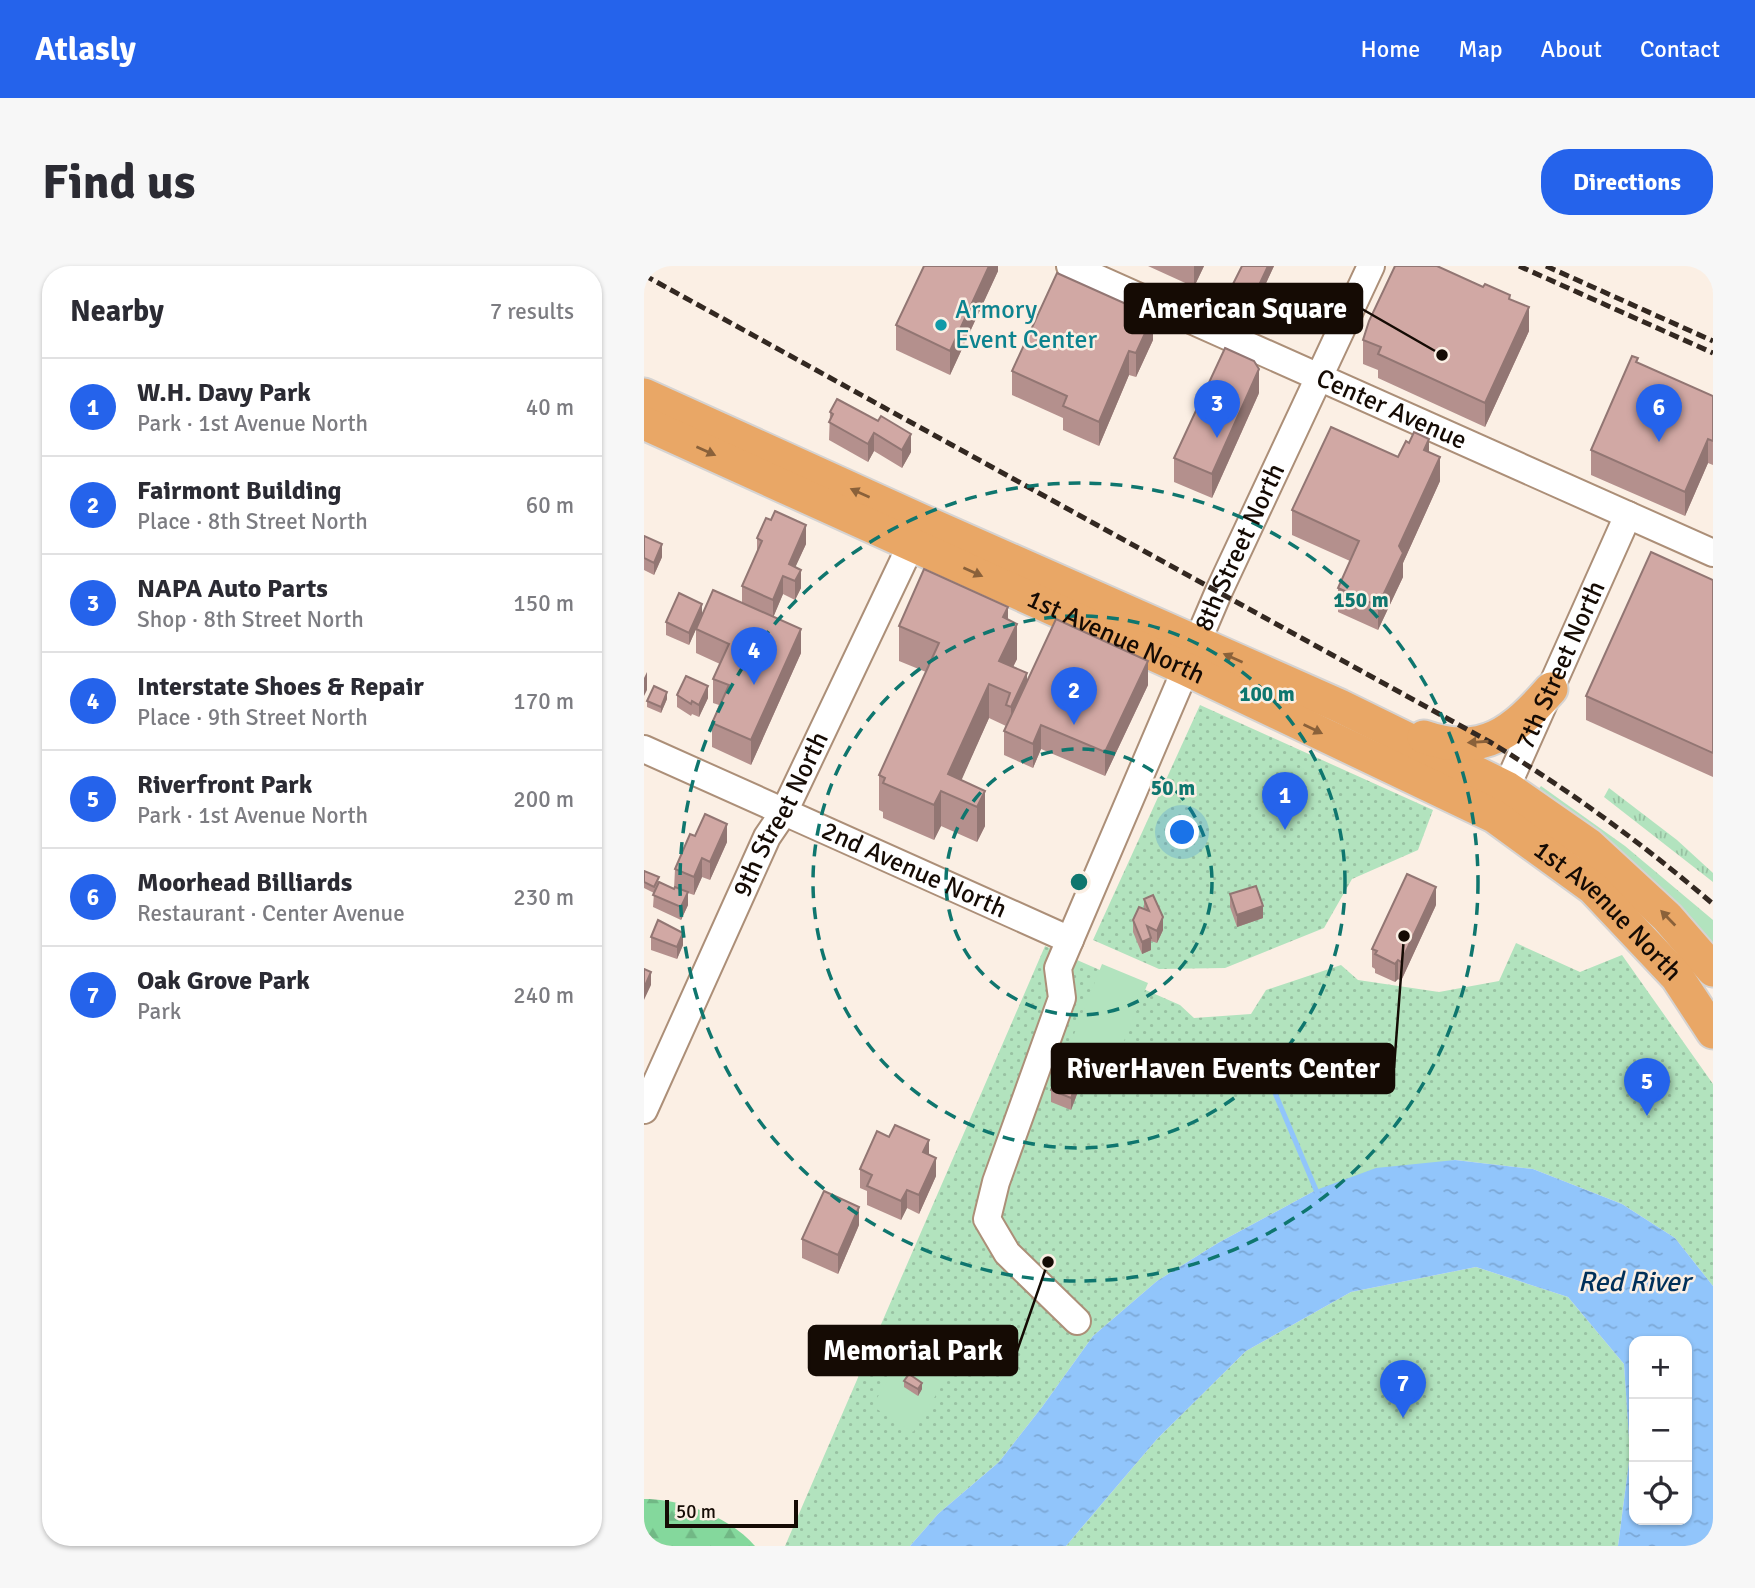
<!DOCTYPE html>
<html lang="en">
<head>
<meta charset="utf-8">
<style>
	:root { --surface:#fff; --page:#f7f7f7; --text:#2b2b33; --muted:#7c7c81; --line:#e1e1e2; --accent:#2563eb }
	body { margin:0; font-family:Signika,sans-serif; background:var(--page); color:var(--text) }
	.controls { position:absolute; right:21px; bottom:21px; display:grid; overflow:hidden; border-radius:14px; box-shadow:0 2px 5px #0004 }
	.controls button { width:63px; height:63px; display:grid; place-items:center; padding:0; border:0; border-bottom:2px solid var(--line); background:var(--surface); color:var(--text); font:35px sans-serif }
	.scale { position:absolute; left:21px; bottom:18px; width:133px; box-sizing:border-box; padding-left:7px; border:4px solid #150b04; border-top:0; font-size:19px; line-height:24px; white-space:nowrap; color:#150b04; -webkit-text-stroke:5px #fbefe4; paint-order:stroke }
	.you { position:absolute; left:539px; top:567px; width:24px; height:24px; margin:-18px; border:5px solid #fff; border-radius:50%; background:#1a73e8; box-shadow:0 0 0 10px #1a73e833 }
	.badge { display:grid; place-items:center; width:46px; height:46px; border-radius:50%; background:var(--accent); color:#fff; font-size:23px; font-weight:700 }
	.pin { position:absolute; translate:-50% -58px; filter:drop-shadow(0 2px 4px #0008) }
	.pin::after { content:''; position:absolute; top:37px; width:24px; height:21px; background:inherit; clip-path:polygon(0 0,100% 0,50% 100%) }
	.list { margin:0; padding:0; list-style:none }
	h2 { display:flex; justify-content:space-between; align-items:center; height:91px; margin:0; padding:0 28px; font-size:30px }
	h2 small { font-size:23px; font-weight:400; color:var(--muted) }
	.list li { display:grid; grid-template-columns:46px 1fr auto; gap:21px; align-items:center; box-sizing:border-box; height:98px; padding:0 28px; border-top:2px solid var(--line) }
	.list b { display:block; font-size:26px; white-space:nowrap }
	.list p { margin:0; font-size:23px; white-space:nowrap; color:var(--muted) }
	.list em { font-size:23px; font-style:normal; color:var(--muted) }
	.icon { flex:none; width:38px; height:38px; fill:none; stroke:currentColor; stroke-width:2; stroke-linecap:round; stroke-linejoin:round }
	.map { position:relative; flex:none; width:1069px; height:1280px; overflow:hidden; border-radius:28px }
	header { display:flex; align-items:center; gap:42px; box-sizing:border-box; height:98px; padding:0 35px; background:var(--accent); color:#fff }
	header strong { font-size:33px }
	nav { display:flex; gap:38px; margin-inline-start:auto; font-size:24px }
	.intro { display:flex; align-items:center; justify-content:space-between; box-sizing:border-box; height:168px; padding:0 42px }
	h1 { margin:0; font-size:49px }
	.button { padding:18px 32px; border-radius:28px; background:var(--accent); color:#fff; font-size:24px; font-weight:700 }
	main { display:flex; gap:42px; padding:0 42px }
	aside { flex:1; background:var(--surface); border-radius:28px; box-shadow:0 2px 5px #0004 }
	.map>svg:first-child { display:block }
</style>
</head>
<body>
<header>
<strong>Atlasly</strong>
<nav><a>Home</a><a>Map</a><a>About</a><a>Contact</a></nav>
</header>
<div class="intro"><h1>Find us</h1><a class="button">Directions</a></div>
<main>
<aside>
<h2>Nearby<small>7 results</small></h2>
<ul class="list">
<li><span class="badge">1</span><div><b>W.H. Davy Park</b><p>Park · 1st Avenue North</p></div><em>40 m</em></li>
<li><span class="badge">2</span><div><b>Fairmont Building</b><p>Place · 8th Street North</p></div><em>60 m</em></li>
<li><span class="badge">3</span><div><b>NAPA Auto Parts</b><p>Shop · 8th Street North</p></div><em>150 m</em></li>
<li><span class="badge">4</span><div><b>Interstate Shoes &amp; Repair</b><p>Place · 9th Street North</p></div><em>170 m</em></li>
<li><span class="badge">5</span><div><b>Riverfront Park</b><p>Park · 1st Avenue North</p></div><em>200 m</em></li>
<li><span class="badge">6</span><div><b>Moorhead Billiards</b><p>Restaurant · Center Avenue</p></div><em>230 m</em></li>
<li><span class="badge">7</span><div><b>Oak Grove Park</b><p>Park</p></div><em>240 m</em></li>
</ul>
</aside>
<div class="map">
<svg width="1069" height="1280" viewBox="0 0 1069 1280">
	<defs>
		<pattern id="grass-tufts" width="24" height="20" patternUnits="userSpaceOnUse" patternTransform="scale(1.75)"><rect width="24" height="20" fill="#b2e3be"/><path d="M3 7l-1-3M5 7V3M7 7l1-3M15 17l-1-3M17 17v-4M19 17l1-3" fill="none" stroke="#98c1a2"/></pattern>
		<pattern id="forest-firs" width="22" height="20" patternUnits="userSpaceOnUse" patternTransform="scale(1.75)"><rect width="22" height="20" fill="#84d89c"/><path d="M5 1l3.5 6h-7zM16 11l3.5 6h-7z" fill="#71b885"/></pattern>
		<pattern id="park-dots" width="8" height="8" patternUnits="userSpaceOnUse" patternTransform="scale(1.75)"><rect width="8" height="8" fill="#b2e3be"/><path d="M2 2h.1M6 6h.1" fill="none" stroke="#98c1a2" stroke-width="1.8" stroke-linecap="round"/></pattern>
		<pattern id="water-ripples" width="26" height="14" patternUnits="userSpaceOnUse" patternTransform="scale(1.75)"><rect width="26" height="14" fill="#91c5fb"/><path d="M2 4q2-2 4 0t4 0M15 11q2-2 4 0t4 0" fill="none" stroke="#7ca8d6"/></pattern>
	</defs>
	<rect width="100%" height="100%" fill="#fbefe4"/>
	<g fill="url(#grass-tufts)">
		<path d="M897 520 981 580 1069 654V685L894 524Z"/>
		<path d="M965 522 1033 574 1069 607V616L960 531Z"/>
	</g>
	<path fill="url(#forest-firs)" d="M0 1233C38 1233 86 1251 111 1280H0Z"/>
	<g fill="url(#park-dots)">
		<path d="M556 439 789 544 774 584 708 613 680 662 581 702 515 703 449 674Z"/>
		<path d="M872 677 936 706 978 689 1069 818V1020L1031 972 978 938 889 903 811 894 672 924 574 977 513 1015 449 1070 398 1141 355 1196 294 1248 266 1280H141L401 680 536 739 550 752 607 748 622 724 697 699 714 714 795 726 855 715Z"/>
		<path d="M832 1001 924 1031 980 1098 986 1188 974 1280H422L513 1173 602 1085 707 1026Z"/>
	</g>
	<g fill="#b2e3be">
		<path d="M458 698 504 717 465 811 421 791Z"/>
		<path d="M267 1077 308 1103 269 1166 228 1140Z"/>
	</g>
	<path fill="url(#water-ripples)" fill-rule="evenodd" d="M811 894 889 903 978 938 1031 972 1069 1020V1280H974L986 1188 980 1098 924 1031 832 1001 707 1026 602 1085 513 1173 422 1280H266L294 1248 355 1196 398 1141 449 1070 513 1015 574 977 672 924 732 902ZM990 1075H1043V1254H990Z"/>
	<g fill="none" stroke-linecap="round" stroke-linejoin="round">
		<path stroke="#91c5fb" stroke-width="5" d="M631 827 675 931"/>
		<defs>
			<g id="minor">
				<path id="s1" d="M426 0 1069 287"/>
				<path id="s2" d="M0 483 426 674"/>
				<path id="s3" d="M855 538 984 249"/>
				<path id="s4" d="M0 844 123 571 140 546 276 260"/>
				<path id="s5" d="M433 1055 363 987 343 953 352 916 418 732 414 702 575 325 727 0"/>
			</g>
			<g id="major">
				<path d="M0 129 278 255 696 440 863 522 945 579 1023 651 1069 704"/>
				<path id="s6" d="M0 157 542 403 850 550 949 622 1033 711 1069 766"/>
				<path d="M780 471C839 492 870 465 907 423"/>
			</g>
		</defs>
		<use href="#minor" stroke="#ac8f78" stroke-width="30"/>
		<use href="#major" stroke="#d5d3d2" stroke-width="37"/>
		<use href="#minor" stroke="#fff" stroke-width="26"/>
		<use href="#major" stroke="#e9a766" stroke-width="33"/>
		<g stroke="#332821" stroke-width="5" stroke-dasharray="10 5" stroke-linecap="butt">
			<path d="M875 0 1069 87"/>
			<path d="M902 0 1069 75"/>
			<path d="M0 9 846 476C925 524 998 577 1069 638"/>
		</g>
	</g>
	<g fill="#b4908d">
		<path d="M354 0V5L306 109 252 84V59Z"/>
		<path d="M504 0H560L550 21Z"/>
		<path d="M598 0H630L610 43 588 33V20Z"/>
		<path d="M866 33 885 65 841 161 734 112V104L719 98V74Z"/>
		<path d="M509 74 492 111 485 109 455 180 419 164V152L368 129V105Z"/>
		<path d="M994 97 1069 130V199L1064 197 1041 250 947 209V184Z"/>
		<path d="M615 127 568 232 530 216V192Z"/>
		<path d="M193 133 267 186 258 202 230 185 224 196 185 174 186 146Z"/>
		<path d="M785 186 796 215 759 297V311L734 364 694 346V322L706 295 648 269V244L754 191Z"/>
		<path d="M0 270 18 291 10 309 0 304Z"/>
		<path d="M113 272 162 278 151 301 157 322 151 334 139 328 129 351 157 387 107 499 68 481V457L75 439 69 437V413L76 398 52 387V363L45 379 22 369V356L58 350 98 337V320L113 288Z"/>
		<path d="M1069 314V511L942 454V430Z"/>
		<path d="M364 354 373 393 369 401 383 416 504 419 461 510 397 483 389 502 360 489V465L362 460 345 452 317 514 341 525V560L333 576 297 560 290 574 239 552V546L235 544V509L282 406 255 395V360Z"/>
		<path d="M33 429 64 432 55 451 48 448 47 450 33 441Z"/>
		<path d="M23 433 17 447 3 441V435Z"/>
		<path d="M51 570 83 576 66 614 58 611 50 629 44 627V639L37 654 9 641 10 627 0 622V605L15 616 30 623 31 603Z"/>
		<path d="M586 628 619 652 593 661 586 641Z"/>
		<path d="M500 633 519 664 513 677 507 675V684L498 688 489 666V654L500 643Z"/>
		<path d="M792 639 757 715 754 713 751 716 731 707V703L728 701V683Z"/>
		<path d="M7 671 39 679 33 693 7 684Z"/>
		<path d="M435 823 427 844 407 836V824Z"/>
		<path d="M285 889 292 910 275 948 263 942 257 954 223 939V925L216 922V903Z"/>
		<path d="M215 959 194 1008 158 992V973Z"/>
		<path d="M260 1115 278 1123 274 1130 260 1121Z"/>
	</g>
	<g fill="#927673">
		<path d="M345 0H354V5L306 109V85Z"/>
		<path d="M550 0H560L550 21Z"/>
		<path d="M624 0H630L610 43V30Z"/>
		<path d="M885 41V65L841 161V137Z"/>
		<path d="M509 50V74L492 111V87Z"/>
		<path d="M485 85V109L455 180V156Z"/>
		<path d="M615 103V127L568 232V208Z"/>
		<path d="M230 167V185L224 196V178Z"/>
		<path d="M267 168V186L258 202V184Z"/>
		<path d="M785 173V197L780 184Z"/>
		<path d="M1064 173V197L1041 250V226Z"/>
		<path d="M796 191V215L759 297V311L734 364V340L755 280Z"/>
		<path d="M162 259V278L146 313 145 298Z"/>
		<path d="M18 278V291L10 309V297Z"/>
		<path d="M157 304V322L151 334V315Z"/>
		<path d="M139 310V328L129 352V334Z"/>
		<path d="M58 338V350L45 379V367Z"/>
		<path d="M364 341V376L359 351Z"/>
		<path d="M373 358V393L358 423 355 395Z"/>
		<path d="M157 363V387L107 499V474Z"/>
		<path d="M504 395V419L461 510V486Z"/>
		<path d="M3 406V424L0 430V412Z"/>
		<path d="M383 407V442L367 468V441Z"/>
		<path d="M345 418V452L310 531 304 508Z"/>
		<path d="M64 420V432L55 451V439Z"/>
		<path d="M23 426V433L17 447V441Z"/>
		<path d="M397 459V483L389 502V478Z"/>
		<path d="M297 525V560L290 574V539Z"/>
		<path d="M341 525V560L333 576V541Z"/>
		<path d="M83 558V576L66 614V596Z"/>
		<path d="M58 592V611L50 629V611Z"/>
		<path d="M792 621V639L757 715V696Z"/>
		<path d="M44 626V639L37 654V641Z"/>
		<path d="M619 640V652L593 661V649Z"/>
		<path d="M519 651V664L513 677V665Z"/>
		<path d="M39 667V679L33 693V681Z"/>
		<path d="M507 672V684L498 688V676Z"/>
		<path d="M754 694V713L751 716V698Z"/>
		<path d="M7 706V719L0 734V722Z"/>
		<path d="M435 810V823L427 844V832Z"/>
		<path d="M285 874V892L279 886Z"/>
		<path d="M292 892V910L275 948V929Z"/>
		<path d="M263 924V942L257 954V935Z"/>
		<path d="M215 941V959L194 1008V989Z"/>
		<path d="M278 1117V1123L274 1130V1123Z"/>
	</g>
	<g fill="#d1a8a4" stroke="#927673" stroke-width="2">
		<path d="M280 0H345L306 85 252 59Z"/>
		<path d="M598 0H624L610 30 588 20Z"/>
		<path d="M751 0H793L839 21 841 18 866 29 865 33 885 41 841 137 734 88 737 81 719 74 725 55Z"/>
		<path d="M413 7 509 50 492 87 485 85 455 156 419 140 423 130 368 105Z"/>
		<path d="M581 82 610 95 615 103 568 208 530 192Z"/>
		<path d="M988 90 994 92 992 96 1069 130V175L1064 173 1041 226 947 184Z"/>
		<path d="M193 133 234 155 237 150 267 168 258 184 230 167 224 178 185 156 189 148 186 146Z"/>
		<path d="M687 161 754 191 762 175 765 177 770 166 785 173 780 184 796 191 755 280 759 287 734 340 694 322 715 275 648 244Z"/>
		<path d="M131 245 162 259 145 298 157 304 151 315 139 310 129 334 98 320 118 275 113 272 122 252 127 254Z"/>
		<path d="M0 270 18 278 10 297 0 292Z"/>
		<path d="M1007 286 1069 314V487L942 430Z"/>
		<path d="M280 303 364 341 359 351 373 358 355 395 383 407 367 441 362 439 366 427 345 418 304 508 341 525 333 541 297 525 290 539 239 517 241 512 235 509 295 377 255 360Z"/>
		<path d="M69 324 157 363 107 474 68 457 85 419 69 413 85 378 52 363Z"/>
		<path d="M35 327 58 338 45 367 22 356Z"/>
		<path d="M412 353 504 395 461 486 397 459 389 478 360 465Z"/>
		<path d="M42 410 64 420 55 439 48 435 47 438 33 429Z"/>
		<path d="M10 420 23 426 17 441 3 435Z"/>
		<path d="M61 548 83 558 66 596 58 592 50 611 31 603 46 568 51 570Z"/>
		<path d="M0 605 15 611 10 621 0 616Z"/>
		<path d="M763 608 792 621 757 696 754 694 751 698 731 688 733 685 728 683Z"/>
		<path d="M15 616 30 623 31 621 44 626 37 641 9 629Z"/>
		<path d="M612 620 619 640 593 649 586 628Z"/>
		<path d="M509 629 519 651 513 665 503 660 507 672 498 676 489 654 495 641 505 645 500 633Z"/>
		<path d="M14 654 39 667 33 681 7 671Z"/>
		<path d="M0 703 7 706 0 722Z"/>
		<path d="M415 803 435 810 427 832 407 824Z"/>
		<path d="M251 859 285 874 279 886 292 892 275 929 263 924 257 935 223 920 228 909 216 903 233 865 245 871Z"/>
		<path d="M180 925 215 941 194 989 158 973Z"/>
		<path d="M265 1108 278 1117 274 1123 260 1115Z"/>
	</g>
	<defs><path id="oneway-solid" d="M-6-.8H1V-3.2L6.5 0L1 3.2V.8H-6Z" transform="scale(1.75)"/></defs>
	<g fill="#8a613a">
		<use href="#oneway-solid" transform="translate(62 185) rotate(24)"/>
		<use href="#oneway-solid" transform="translate(216 227) rotate(-156)"/>
		<use href="#oneway-solid" transform="translate(329 306) rotate(24)"/>
		<use href="#oneway-solid" transform="translate(589 392) rotate(-156)"/>
		<use href="#oneway-solid" transform="translate(669 463) rotate(26)"/>
		<use href="#oneway-solid" transform="translate(834 476) rotate(176)"/>
		<use href="#oneway-solid" transform="translate(1024 652) rotate(-134)"/>
	</g>
	<g fill="none" stroke="#0f766e" stroke-width="3.5" stroke-dasharray="12 9">
		<circle cx="435" cy="616" r="133"/>
		<circle cx="435" cy="616" r="266"/>
		<circle cx="435" cy="616" r="399"/>
	</g>
	<circle fill="#0f9aa8" stroke="#fbefe4" stroke-width="2.5" cx="297" cy="59" r="7"/>
	<g text-anchor="middle" dominant-baseline="central" stroke-width="5" stroke-linejoin="round" paint-order="stroke">
		<g font-size="26" fill="#0d838f" stroke="#fbefe4" text-anchor="start">
			<text x="311" y="44">Armory<tspan x="311" dy="30">Event Center</tspan></text>
		</g>
		<g font-size="26" fill="#150b04" stroke="#fbefe4">
			<text stroke="none"><textPath href="#s1" startOffset="352">Center Avenue</textPath></text>
			<text stroke="none"><textPath href="#s5" startOffset="859">8th Street North</textPath></text>
			<text stroke="none"><textPath href="#s6" startOffset="518">1st Avenue North</textPath></text>
			<text stroke="none"><textPath href="#s3" startOffset="152">7th Street North</textPath></text>
			<text stroke="none"><textPath href="#s4" startOffset="326">9th Street North</textPath></text>
			<text stroke="none"><textPath href="#s2" startOffset="296">2nd Avenue North</textPath></text>
			<text stroke="none"><textPath href="#s6" startOffset="1085">1st Avenue North</textPath></text>
		</g>
		<g font-size="28" font-style="italic" fill="#00305a" stroke="#fbefe4">
			<text x="990" y="1016">Red River</text>
		</g>
	</g>
	<circle cx="435" cy="616" r="10" fill="#0f766e" stroke="#fbefe4" stroke-width="3.5"/>
	<g font-size="21" text-anchor="middle" font-weight="bold" fill="#0f766e" stroke="#fbefe4" stroke-width="5" stroke-linejoin="round" paint-order="stroke">
		<text x="717" y="341">150 m</text>
		<text x="623" y="435">100 m</text>
		<text x="529" y="529">50 m</text>
	</g>
	<path fill="none" stroke="#150b04" stroke-width="2.5" d="M798 89L718 43M760 670L750 802M404 996L373 1085"/>
	<g fill="#150b04" stroke="#fbefe4" stroke-width="2.5">
		<circle cx="798" cy="89" r="7"/>
		<circle cx="760" cy="670" r="7"/>
		<circle cx="404" cy="996" r="7"/>
	</g>
	<g fill="#150b04" stroke="#150b04" stroke-width="2.5">
		<rect x="481" y="18" width="237" height="49" rx="7"/>
		<rect x="408" y="778" width="342" height="49" rx="7"/>
		<rect x="165" y="1060" width="208" height="49" rx="7"/>
	</g>
	<g font-size="28" text-anchor="middle" font-weight="bold" fill="#fff">
		<text x="599" y="52">American Square</text>
		<text x="579" y="812">RiverHaven Events Center</text>
		<text x="269" y="1094">Memorial Park</text>
	</g>
</svg>
<div class="controls">
<button>+</button>
<button>−</button>
<button><svg class="icon" aria-label="locate" viewBox="0 0 24 24"><circle cx="12" cy="12" r="6"/><path d="M12 2v4M12 18v4M2 12h4M18 12h4"/></svg></button>
</div>
<div class="scale">50 m</div>
<div class="you"></div>
<div class="pin badge" style="left:641px;top:564px">1</div>
<div class="pin badge" style="left:430px;top:459px">2</div>
<div class="pin badge" style="left:573px;top:172px">3</div>
<div class="pin badge" style="left:110px;top:419px">4</div>
<div class="pin badge" style="left:1003px;top:850px">5</div>
<div class="pin badge" style="left:1015px;top:176px">6</div>
<div class="pin badge" style="left:759px;top:1152px">7</div>
</div>
</main>
</body>
</html>
